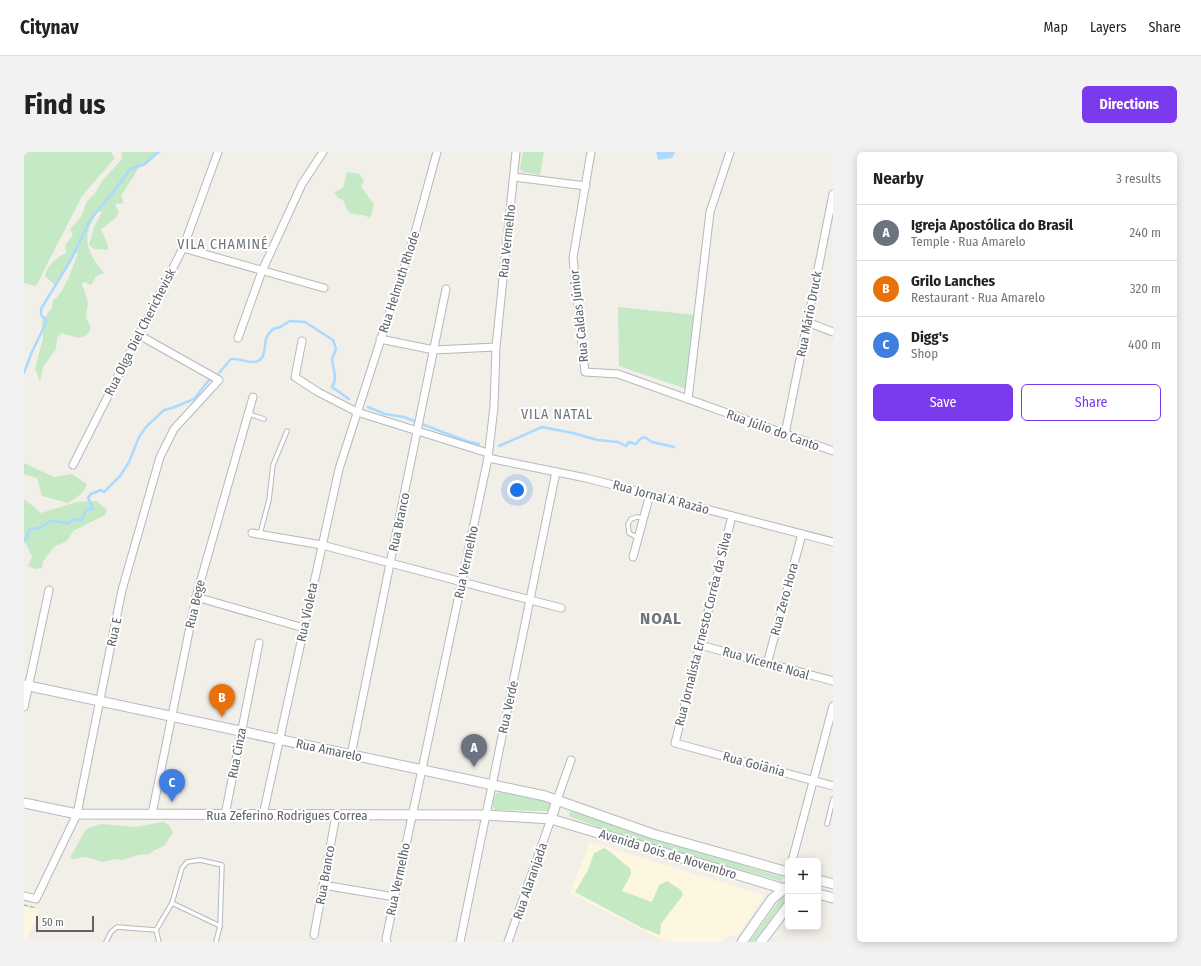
<!DOCTYPE html>
<html lang="en">
<head>
<meta charset="utf-8">
<style>
	:root { --surface:#fff; --page:#f2f2f2; --text:#222; --muted:#767676; --line:#e0e0e0; --accent:#7c3aed }
	body { margin:0; font-family:"Fira Sans Condensed",sans-serif; background:var(--page); color:var(--text) }
	.controls { position:absolute; right:12px; bottom:12px; display:grid; overflow:hidden; border-radius:6px; box-shadow:0 2px 10px #0003 }
	.controls button { width:36px; height:36px; display:grid; place-items:center; padding:0; border:0; border-bottom:1px solid var(--line); background:var(--surface); color:var(--text); font:20px sans-serif }
	.scale { position:absolute; left:12px; bottom:10px; width:58px; box-sizing:border-box; padding-left:4px; border:2px solid #5f6368; border-top:0; font-size:11px; line-height:14px; white-space:nowrap; color:#5f6368; -webkit-text-stroke:3px #fff; paint-order:stroke }
	.you { position:absolute; left:493px; top:338px; width:14px; height:14px; margin:-10px; border:3px solid #fff; border-radius:50%; background:#1a73e8; box-shadow:0 0 0 6px #1a73e833 }
	.badge { display:grid; place-items:center; width:26px; height:26px; border-radius:50%; background:var(--accent); color:#fff; font-size:13px; font-weight:700 }
	.pin { position:absolute; translate:-50% -33px; filter:drop-shadow(0 1px 2px #0008) }
	.pin::after { content:''; position:absolute; top:21px; width:14px; height:12px; background:inherit; clip-path:polygon(0 0,100% 0,50% 100%) }
	.list { margin:0; padding:0; list-style:none }
	h2 { display:flex; justify-content:space-between; align-items:center; height:52px; margin:0; padding:0 16px; font-size:17px }
	h2 small { font-size:13px; font-weight:400; color:var(--muted) }
	.list li { display:grid; grid-template-columns:26px 1fr auto; gap:12px; align-items:center; box-sizing:border-box; height:56px; padding:0 16px; border-top:1px solid var(--line) }
	.list b { display:block; font-size:15px; white-space:nowrap }
	.list p { margin:0; font-size:13px; white-space:nowrap; color:var(--muted) }
	.list em { font-size:13px; font-style:normal; color:var(--muted) }
	.actions { display:flex; gap:8px; padding:12px 16px }
	.actions a { flex:1; padding:9px 0; border:1px solid var(--accent); border-radius:6px; text-align:center; font-size:14px; color:var(--accent) }
	.actions .main { background:var(--accent); color:#fff }
	.map { position:relative; flex:none; width:809px; height:790px; overflow:hidden; border-radius:6px }
	header { display:flex; align-items:center; gap:24px; box-sizing:border-box; height:56px; padding:0 20px; background:var(--surface); border-bottom:1px solid var(--line) }
	header strong { font-size:19px }
	nav { display:flex; gap:22px; margin-inline-start:auto; font-size:14px }
	.intro { display:flex; align-items:center; justify-content:space-between; box-sizing:border-box; height:96px; padding:0 24px }
	h1 { margin:0; font-size:28px }
	.button { padding:10px 18px; border-radius:6px; background:var(--accent); color:#fff; font-size:14px; font-weight:700 }
	main { display:flex; gap:24px; padding:0 24px }
	aside { flex:1; background:var(--surface); border-radius:6px; box-shadow:0 2px 10px #0003 }
	.map>svg:first-child { display:block }
</style>
</head>
<body>
<header>
<strong>Citynav</strong>
<nav><a>Map</a><a>Layers</a><a>Share</a></nav>
</header>
<div class="intro"><h1>Find us</h1><a class="button">Directions</a></div>
<main>
<div class="map">
<svg width="809" height="790" viewBox="0 0 809 790">
	<rect width="100%" height="100%" fill="#f1efe8"/>
	<g fill="#fef7e0">
		<path d="M566 690 739 743 737 748 713 784H703L698 790H642L546 741Z"/>
		<path d="M0 754 16 758 1 790H0Z"/>
	</g>
	<g fill="#c5e8c5">
		<path d="M0 0H87L91 6 58 44 12 134 0 131Z"/>
		<path d="M97 0H137L116 14 97 44 100 51 91 52 95 59 92 66 77 77 84 93V98L70 97 65 93 70 75 78 60 74 59C57 85 61 98 80 121L72 124 67 133 60 130 58 132 64 150 62 166 67 176 63 183 55 186 37 181 33 186 32 197 19 215 16 229 11 217 19 186 18 169 28 156 29 148C40 143 50 112 54 100L48 104 31 133 21 124C22 114 33 105 42 101L41 93 49 83 46 77 57 65 63 49 70 43 78 29 98 7Z"/>
		<path d="M499 0H520L516 23 499 20 496 17Z"/>
		<path d="M323 20 336 22 340 29 337 34 350 53 346 66C332 58 327 70 319 48L314 46 310 40 319 36Z"/>
		<path d="M594 155 671 163 663 237 595 214Z"/>
		<path d="M0 311 30 325 48 322 63 332C60 341 52 346 44 351L18 344 13 326 0 322Z"/>
		<path d="M0 347 17 361 53 350 72 349 83 358 81 363 49 379 43 389 30 395 19 409 18 416 11 417 4 414 8 405 3 393 0 390Z"/>
		<path d="M475 640C486 642 524 646 529 653L528 657 524 659 471 658C467 653 469 647 471 642Z"/>
		<path d="M550 657 606 679 758 725 757 729 604 686 547 665 545 664 546 660Z"/>
		<path d="M139 670 146 674 149 681 140 694 129 699 126 702 114 703 98 708 91 707 79 710 61 705 49 707 46 706 62 677 77 672 111 675Z"/>
		<path d="M580 696C590 701 596 710 606 716L607 722 598 739 628 750 635 733 643 729 657 738 659 743 637 772 636 783 618 776 551 740 564 718 570 701Z"/>
		<path d="M759 743 763 746 730 790H725Z"/>
	</g>
	<path fill="#aadaff" d="M632 0H651L648 6 634 8Z"/>
	<g fill="none" stroke-linecap="round" stroke-linejoin="round">
		<g stroke="#aadaff" stroke-width="2.5">
			<path d="M0 221 7 202 21 173 22 168 17 163V157L48 106 66 68 91 38 106 17 121 12 134 0"/>
			<path d="M195 221 207 207C215 206 221 210 229 210 242 210 240 196 242 187 243 183 246 180 249 177L256 175 266 169 281 170 309 188 312 197 308 207C309 216 314 227 308 235L325 247"/>
			<path d="M344 255 361 262 380 265 442 289 455 292"/>
			<path d="M475 294 518 275 549 281 573 288 594 290 602 294 605 290 612 292 616 287 620 285 628 290 650 295"/>
			<path d="M0 388 4 385 3 382 5 378 15 376 27 369 45 371 49 367 57 369 61 360 65 357H69L64 346 67 342 77 338 80 340 96 324 105 310 115 285 122 275 140 258 148 256 170 247 185 228"/>
		</g>
		<defs>
			<g id="lane">
				<path d="M225 262 240 267"/>
				<path d="M236 382 245 348 249 313 263 279"/>
				<path d="M614 386 605 381 604 372 607 367 613 365 619 366"/>
				<path d="M803 672 809 647"/>
				<path d="M148 751 196 774"/>
				<path d="M82 790 87 780 93 775 132 778"/>
				<path d="M135 790 132 778 148 751 158 716 163 710 176 708 198 713 196 774 192 790"/>
			</g>
			<g id="street">
				<path d="M567 0 549 106 561 220 594 222 809 299"/>
				<path d="M490 25 562 34"/>
				<path d="M159 96 300 136"/>
				<path d="M783 170 809 180"/>
				<path d="M214 186 238 119 278 32 299 0"/>
				<path d="M356 187 410 198 472 195"/>
				<path d="M278 189 271 225 294 240 333 260 464 301"/>
				<path d="M664 247 686 60 706 0"/>
				<path d="M761 282 809 42"/>
				<path d="M464 306 562 326 809 390"/>
				<path d="M49 313 159 96 194 0"/>
				<path d="M708 364 651 591 809 634"/>
				<path d="M228 381 298 393 537 456"/>
				<path d="M609 405 626 342"/>
				<path d="M172 445 280 476"/>
				<path d="M676 493 809 529"/>
				<path d="M743 512 778 382"/>
				<path d="M0 555 25 438"/>
				<path d="M327 603 422 137"/>
				<path d="M533 648 547 608"/>
				<path d="M128 662 172 445 229 245"/>
				<path d="M201 663 235 491"/>
				<path d="M239 663 315 317 389 88 413 0"/>
				<path d="M768 709 809 554"/>
				<path d="M299 733 371 745"/>
				<path d="M0 744 12 747 53 662 98 438 136 305 150 277 195 228 115 183"/>
				<path d="M290 783 312 663"/>
				<path d="M363 790 362 787 464 306 470 255 472 195 492 0"/>
				<path d="M436 790 532 320"/>
				<path d="M484 790 527 667"/>
			</g>
			<g id="secondary">
				<path d="M0 533 521 644 629 682 764 720"/>
				<path d="M0 651 53 662 462 663 527 667 764 738"/>
				<path d="M527 667 533 648"/>
				<path d="M794 728 809 732"/>
				<path d="M794 742 809 746"/>
				<path d="M718 790 748 747 761 736"/>
				<path d="M737 790 764 754"/>
			</g>
		</defs>
		<use href="#lane" stroke="#b5b8bc" stroke-width="5.5"/>
		<use href="#street" stroke="#b5b8bc" stroke-width="9"/>
		<use href="#secondary" stroke="#b6babf" stroke-width="11"/>
		<path stroke="#9cc7a9" stroke-width="1.5" stroke-dasharray="4 2" stroke-linecap="butt" d="M0 753 12 756"/>
		<use href="#lane" stroke="#fff" stroke-width="3.5"/>
		<use href="#street" stroke="#fff" stroke-width="7"/>
		<use href="#secondary" stroke="#fff" stroke-width="9"/>
	</g>
	<g text-anchor="middle" dominant-baseline="central" stroke-width="4" stroke-linejoin="round" paint-order="stroke">
		<g font-size="13" fill="#5f6368" stroke="#fff">
			<text transform="translate(483 89) rotate(-84)">Rua Vermelho</text>
			<text transform="translate(375 130) rotate(-72)">Rua Helmuth Rhode</text>
			<text transform="translate(785 162) rotate(-79)">Rua Mário Druck</text>
			<text transform="translate(555 164) rotate(-96)">Rua Caldas Júnior</text>
			<text transform="translate(116 180) rotate(-63)">Rua Olga Diel Cherichevisk</text>
			<text transform="translate(749 278) rotate(20)">Rua Júlio do Canto</text>
			<text transform="translate(637 345) rotate(15)">Rua Jornal A Razão</text>
			<text transform="translate(375 370) rotate(-78)">Rua Branco</text>
			<text transform="translate(442 410) rotate(-78)">Rua Vermelho</text>
			<text transform="translate(760 447) rotate(-75)">Rua Zero Hora</text>
			<text transform="translate(171 452) rotate(-77)">Rua Bege</text>
			<text transform="translate(283 460) rotate(-78)">Rua Violeta</text>
			<text transform="translate(679 477) rotate(-76)">Rua Jornalista Ernesto Corrêa da Silva</text>
			<text transform="translate(90 480) rotate(-78)">Rua E</text>
			<text transform="translate(742 511) rotate(16)">Rua Vicente Noal</text>
			<text transform="translate(484 555) rotate(-78)">Rua Verde</text>
			<text transform="translate(305 598) rotate(12)">Rua Amarelo</text>
			<text transform="translate(213 601) rotate(-79)">Rua Cinza</text>
			<text transform="translate(730 612) rotate(15)">Rua Goiânia</text>
			<text x="263" y="663">Rua Zeferino Rodrigues Correa</text>
			<text transform="translate(644 702) rotate(17)">Avenida Dois de Novembro</text>
			<text transform="translate(301 723) rotate(-80)">Rua Branco</text>
			<text transform="translate(374 727) rotate(-78)">Rua Vermelho</text>
			<text transform="translate(506 729) rotate(-71)">Rua Alaranjada</text>
		</g>
		<g font-size="14" letter-spacing="1" fill="#70757a" stroke="#fff">
			<text x="199" y="92">VILA CHAMINÉ</text>
			<text x="533" y="262">VILA NATAL</text>
		</g>
		<g font-size="17" font-weight="bold" letter-spacing="1" fill="#70757a" stroke="#fff">
			<text x="637" y="466">NOAL</text>
		</g>
	</g>
</svg>
<div class="controls">
<button>+</button>
<button>−</button>
</div>
<div class="scale">50 m</div>
<div class="you"></div>
<div class="pin badge" style="left:450px;top:615px;background:#6b7280">A</div>
<div class="pin badge" style="left:198px;top:565px;background:#e8710a">B</div>
<div class="pin badge" style="left:148px;top:650px;background:#3f7fe0">C</div>
</div>
<aside>
<h2>Nearby<small>3 results</small></h2>
<ul class="list">
<li><span class="badge" style="background:#6b7280">A</span><div><b>Igreja Apostólica do Brasil</b><p>Temple · Rua Amarelo</p></div><em>240 m</em></li>
<li><span class="badge" style="background:#e8710a">B</span><div><b>Grilo Lanches</b><p>Restaurant · Rua Amarelo</p></div><em>320 m</em></li>
<li><span class="badge" style="background:#3f7fe0">C</span><div><b>Digg's</b><p>Shop</p></div><em>400 m</em></li>
</ul>
<div class="actions"><a class="main">Save</a><a>Share</a></div>
</aside>
</main>
</body>
</html>
